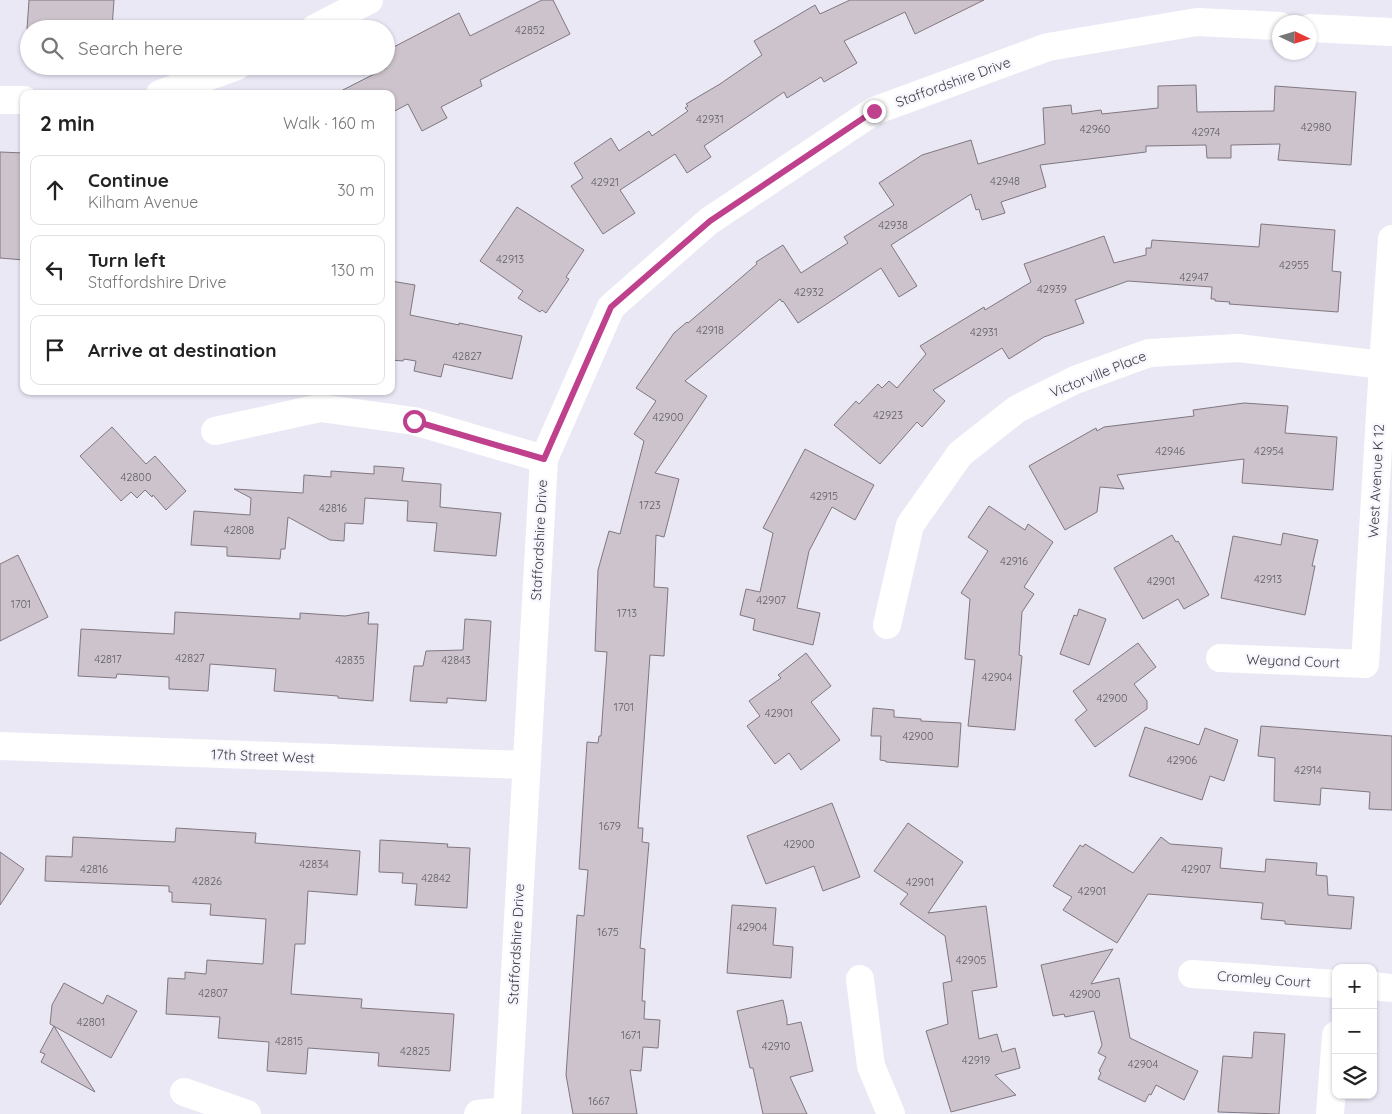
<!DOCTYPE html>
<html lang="en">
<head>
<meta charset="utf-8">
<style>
	:root { --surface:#fff; --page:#f2f2f2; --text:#222; --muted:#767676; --line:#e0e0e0 }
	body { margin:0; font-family:Quicksand,sans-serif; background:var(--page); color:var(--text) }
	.controls { position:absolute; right:15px; bottom:15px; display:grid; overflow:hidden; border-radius:10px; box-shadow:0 1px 4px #0004 }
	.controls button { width:45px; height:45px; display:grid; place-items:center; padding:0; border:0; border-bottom:1px solid var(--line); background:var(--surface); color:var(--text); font:25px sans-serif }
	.compass { position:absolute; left:1272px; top:15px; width:45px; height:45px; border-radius:50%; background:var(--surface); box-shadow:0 1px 4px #0004; rotate:94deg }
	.stop { position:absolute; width:15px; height:15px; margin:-11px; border:4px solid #bf408c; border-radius:50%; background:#fff }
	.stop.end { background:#bf408c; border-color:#fff; box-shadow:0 1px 5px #0008 }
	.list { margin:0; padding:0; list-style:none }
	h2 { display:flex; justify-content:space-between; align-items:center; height:65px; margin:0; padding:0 20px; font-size:21px }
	h2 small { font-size:16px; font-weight:400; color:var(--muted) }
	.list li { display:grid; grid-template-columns:32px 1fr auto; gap:15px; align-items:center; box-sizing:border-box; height:70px; margin:0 10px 10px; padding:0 10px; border:1px solid var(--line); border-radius:10px }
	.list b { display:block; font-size:19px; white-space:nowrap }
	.list p { margin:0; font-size:16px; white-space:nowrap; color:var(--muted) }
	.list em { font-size:16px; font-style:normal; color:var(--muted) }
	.icon { flex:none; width:28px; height:28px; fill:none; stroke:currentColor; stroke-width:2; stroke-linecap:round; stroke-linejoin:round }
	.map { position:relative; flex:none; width:1392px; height:1114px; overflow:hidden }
	.search { position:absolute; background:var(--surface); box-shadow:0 1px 4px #0004; left:20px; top:20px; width:375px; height:55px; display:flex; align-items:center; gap:12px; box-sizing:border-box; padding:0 18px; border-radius:28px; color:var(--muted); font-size:19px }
	.panel { position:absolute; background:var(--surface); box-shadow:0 1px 4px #0004; left:20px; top:90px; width:375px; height:305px; border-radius:10px }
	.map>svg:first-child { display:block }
</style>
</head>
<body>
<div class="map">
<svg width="1392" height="1114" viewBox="0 0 1392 1114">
	<rect width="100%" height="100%" fill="#eae8f5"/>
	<g fill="#cdc3cc" stroke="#80777f">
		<path d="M29 0H114L112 28 58 24 57 29H27Z"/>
		<path d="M542 0H553L570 34 480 80 482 86 441 107 447 118 422 131 408 104 391 113V94H335L386 68V51L459 13 470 36Z"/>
		<path d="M850 0H984L915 34 905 12 844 41 857 63 824 82 821 77 787 98 784 92 704 146 711 157 687 173 675 154 620 190 635 213 603 234 571 186 583 178 574 163 611 138 619 151 649 131 652 136 688 111 685 108 688 106 686 104 720 84 762 55 754 41 815 5 820 14Z"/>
		<path d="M1196 85 1197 112 1274 111 1275 86 1356 92 1351 165 1278 160 1280 144 1231 145V158H1207L1206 145 1146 146V152L1040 165 1046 187 1001 202 1005 213 982 220 979 209 976 210 971 194 891 245 917 286 899 297 881 268 798 323 783 301 782 302 780 299 685 381 707 396 655 473 679 479 664 537 656 535 654 587 668 588 664 656 650 655 638 828H643L642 842 649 843 640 948 645 949 642 1001H645L644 1019 660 1020 658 1048 643 1047 641 1071 630 1070 637 1114H573L566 1075 577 915 584 916 588 870 579 869 587 742 598 743 599 736H601L607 652 595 651 598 570 609 531 620 534 644 441 634 434 656 401 636 388 674 333 687 322 688 323 757 264 756 262 783 245 801 273 848 243 844 237 894 205 879 183 922 155 971 140 978 164 1045 144 1043 108 1071 105 1072 114 1101 110 1102 114 1158 108V86Z"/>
		<path d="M0 152 24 153V260L0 258Z"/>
		<path d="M517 207 584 250 566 277 569 279 546 313 542 310 540 312 518 298 523 291 480 261Z"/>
		<path d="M1261 224 1335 230 1332 271 1341 272 1338 312 1229 304 1230 302 1215 301V299H1211L1212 287 1128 281 1075 300 1084 323 1044 337 1009 359 1002 348 933 390 945 401 922 427 917 422 880 464 834 425 856 401 859 404 878 384 882 388 889 381 897 388 926 354 920 346 984 307 985 310 1031 282 1024 264 1104 236 1114 263 1146 255V248H1151L1152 240 1259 247Z"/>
		<path d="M391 281 415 285 410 315 459 325V323L522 336 512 379 444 364 441 377 414 371 416 361 404 359 403 361 391 360Z"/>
		<path d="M1244 403 1288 406 1285 433 1337 437 1333 490 1242 483 1244 459 1117 475 1124 489 1100 487 1097 512 1065 530 1029 466 1096 428 1097 431 1104 427 1194 416 1193 410Z"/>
		<path d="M112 427 146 464 155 456 186 491 166 510 153 495 152 497 145 490 137 498 131 492 121 501 80 456Z"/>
		<path d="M805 449 874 485 855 520 832 507 809 551 797 608 820 613 813 645 753 630 755 619 740 615 746 589 760 592 773 533 763 528Z"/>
		<path d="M374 466 404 468 402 481 441 484 440 507 501 513 496 556 434 551 437 523 407 521 408 501 365 498 363 524 345 523 344 541 330 540 288 517 285 549H281L280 559 227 556V547L191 545 194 511 250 515 251 498 234 489 303 493 304 475 331 477V471L374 474Z"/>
		<path d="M989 506 1025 530 1028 524 1053 542 1024 587 1034 594 1022 612 1019 655 1022 656 1015 730 968 726 975 660 965 659 970 599 961 593 988 551 968 537Z"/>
		<path d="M1283 533 1318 540 1312 566H1315L1305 615 1221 598 1233 536 1281 545Z"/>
		<path d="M1172 535 1176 542 1178 541 1209 595 1184 609 1178 599 1143 619 1114 568Z"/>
		<path d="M18 555 48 617 0 641V564Z"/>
		<path d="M1079 609 1106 619 1089 665 1060 654 1074 615 1077 616Z"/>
		<path d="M175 612 300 619V613L345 616 369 612 368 624H378L373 701 338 698V696L274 691 276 669 210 664 208 691 169 689V677L117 674 116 678 78 676 81 629 174 634Z"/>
		<path d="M465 619 491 621 486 701 447 698V703L410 701 414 666H423L426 651 463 650Z"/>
		<path d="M1138 643 1156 667 1134 684 1147 701V709L1095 747 1075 720 1087 710 1073 691Z"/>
		<path d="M806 653 831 686 811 702 840 740 801 770 789 753 775 764 747 726 760 716 749 701 781 678 778 675Z"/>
		<path d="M873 708 894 710V717L921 719V721L961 723 958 767 886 762V761L880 760 881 736H871Z"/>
		<path d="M1261 726 1392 736V810L1369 809 1370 792 1321 788 1320 805 1274 801 1275 758 1258 756Z"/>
		<path d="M1145 727 1199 745 1205 728 1238 740 1224 781 1210 776 1202 800 1129 776Z"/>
		<path d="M832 803 860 877 823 891 814 866 766 884 747 836Z"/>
		<path d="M908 823 963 862 928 913 986 906 997 987 972 991 979 1039 997 1034 1002 1052 1015 1048 1020 1068 995 1075 1016 1095 951 1112 926 1031 948 1024 943 983 952 981 945 936 900 904 908 894 874 871Z"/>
		<path d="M176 828 256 833 255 843 360 851 357 895 308 891 305 944H295L291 994 362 999 361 1008 454 1014 450 1071 378 1066 379 1053 308 1048 306 1074 267 1071 269 1042 218 1038 220 1017 166 1014 168 978 185 979V972L206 974 207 960 263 964 266 919 210 915 211 904 172 902V892H169V886L45 881 46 856 72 857 73 837 175 842Z"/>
		<path d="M1161 837 1170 844 1222 848 1220 868 1265 872 1266 859 1317 863 1316 875 1327 876 1328 895 1354 897 1351 929 1285 924V921L1261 919 1263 903 1148 894 1117 943 1063 910 1072 897 1053 886 1080 845 1083 847 1085 844 1133 873Z"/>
		<path d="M380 840 448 844 447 847 470 848 467 908 415 905 417 884 402 883 403 873 379 872Z"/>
		<path d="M0 852 24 869 0 905Z"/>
		<path d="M732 905 776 908 773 945 793 947 791 978 727 973Z"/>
		<path d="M1113 949 1091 984 1119 978 1130 1038 1198 1071 1184 1100 1156 1085 1151 1095 1149 1094 1145 1102 1098 1079 1101 1073 1099 1071 1106 1057 1098 1053 1102 1045 1094 1011 1065 1017 1064 1014 1053 1016 1041 965Z"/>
		<path d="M64 983 103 1004 107 995 137 1011 111 1058 50 1024 52 1005Z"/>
		<path d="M783 1000 787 1019V1025L801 1022 813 1071 790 1077 807 1114H763L753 1068H750L737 1011Z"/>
		<path d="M54 1026 66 1046 95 1092 41 1062 45 1054 40 1052Z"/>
		<path d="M1254 1032 1285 1034 1279 1114 1218 1112 1223 1056 1252 1058Z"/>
	</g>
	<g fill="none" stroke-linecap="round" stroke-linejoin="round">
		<g stroke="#fff" stroke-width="28">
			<path d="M1310 28 1392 32"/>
			<path d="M314 29 369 0"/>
			<path d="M160 94 237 66"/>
			<path d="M0 100H24"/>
			<path d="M215 431 320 408 414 421 544 459"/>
			<path d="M887 625 910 525 960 454 1017 409 1075 380 1149 353 1238 348 1383 365"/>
			<path d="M1220 658 1365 664 1383 365 1392 239"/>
			<path d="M0 746 526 765"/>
			<path d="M1192 974 1336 984"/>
			<path d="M860 979 871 1066 891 1114"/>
			<path d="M1373 986 1392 988"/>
			<path d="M184 1092 247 1114"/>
			<path d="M478 1114 506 1111"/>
			<path d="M507 1114 544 459 611 307 709 221 874 111 1048 47 1197 22 1280 26"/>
			<path d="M1330 1114 1336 1035"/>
		</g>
	</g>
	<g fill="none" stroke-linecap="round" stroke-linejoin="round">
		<path stroke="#bf408c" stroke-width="6" d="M414 421 544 459 611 307 710 221 874 111"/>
	</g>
	<g text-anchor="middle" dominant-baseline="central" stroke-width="4.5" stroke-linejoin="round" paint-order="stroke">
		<g font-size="11" fill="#605e64">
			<text x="530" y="30">42852</text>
			<text x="710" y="119">42931</text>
			<text x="1316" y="127">42980</text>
			<text x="1095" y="129">42960</text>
			<text x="1206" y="132">42974</text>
			<text x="1005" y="181">42948</text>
			<text x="605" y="182">42921</text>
			<text x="893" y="225">42938</text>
			<text x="510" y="259">42913</text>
			<text x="1294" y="265">42955</text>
			<text x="1194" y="277">42947</text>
			<text x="1052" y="289">42939</text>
			<text x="809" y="292">42932</text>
			<text x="710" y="330">42918</text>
			<text x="984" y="332">42931</text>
			<text x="467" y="356">42827</text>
			<text x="888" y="415">42923</text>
			<text x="668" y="417">42900</text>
			<text x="1170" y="451">42946</text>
			<text x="1269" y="451">42954</text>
			<text x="136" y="477">42800</text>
			<text x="824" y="496">42915</text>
			<text x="650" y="505">1723</text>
			<text x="333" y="508">42816</text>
			<text x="239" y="530">42808</text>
			<text x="1014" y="561">42916</text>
			<text x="1268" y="579">42913</text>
			<text x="1161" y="581">42901</text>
			<text x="771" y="600">42907</text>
			<text x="21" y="604">1701</text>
			<text x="627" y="613">1713</text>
			<text x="190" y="658">42827</text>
			<text x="108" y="659">42817</text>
			<text x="350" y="660">42835</text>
			<text x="456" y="660">42843</text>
			<text x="997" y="677">42904</text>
			<text x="1112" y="698">42900</text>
			<text x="624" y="707">1701</text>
			<text x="779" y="713">42901</text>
			<text x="918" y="736">42900</text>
			<text x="1182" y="760">42906</text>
			<text x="1308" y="770">42914</text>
			<text x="610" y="826">1679</text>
			<text x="799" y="844">42900</text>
			<text x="314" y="864">42834</text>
			<text x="94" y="869">42816</text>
			<text x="1196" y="869">42907</text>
			<text x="436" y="878">42842</text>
			<text x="207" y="881">42826</text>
			<text x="920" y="882">42901</text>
			<text x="1092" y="891">42901</text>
			<text x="752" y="927">42904</text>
			<text x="608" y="932">1675</text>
			<text x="971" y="960">42905</text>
			<text x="213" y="993">42807</text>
			<text x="1085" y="994">42900</text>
			<text x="91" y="1022">42801</text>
			<text x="631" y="1035">1671</text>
			<text x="289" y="1041">42815</text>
			<text x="776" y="1046">42910</text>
			<text x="415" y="1051">42825</text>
			<text x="976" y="1060">42919</text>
			<text x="1143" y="1064">42904</text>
			<text x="599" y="1101">1667</text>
		</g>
		<g font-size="14" fill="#3c3c41" stroke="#f7f6fe">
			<text transform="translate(953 82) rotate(-20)">Staffordshire Drive</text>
			<text transform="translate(1098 374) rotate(-22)">Victorville Place</text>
			<text transform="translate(1376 481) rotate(-87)">West Avenue K 12</text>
			<text transform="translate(539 540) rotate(-87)">Staffordshire Drive</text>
			<text transform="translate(1293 661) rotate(2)">Weyand Court</text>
			<text transform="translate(263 756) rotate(2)">17th Street West</text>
			<text transform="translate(516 944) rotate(-87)">Staffordshire Drive</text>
			<text transform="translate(1264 979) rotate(4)">Cromley Court</text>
		</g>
	</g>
</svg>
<div class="controls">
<button>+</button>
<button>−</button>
<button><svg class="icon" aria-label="layers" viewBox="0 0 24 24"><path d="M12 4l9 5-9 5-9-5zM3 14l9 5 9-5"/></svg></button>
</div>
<svg class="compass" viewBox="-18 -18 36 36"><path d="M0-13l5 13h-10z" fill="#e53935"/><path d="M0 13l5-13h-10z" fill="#767676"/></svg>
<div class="stop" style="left:414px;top:421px"></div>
<div class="stop end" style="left:874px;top:111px"></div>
<div class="search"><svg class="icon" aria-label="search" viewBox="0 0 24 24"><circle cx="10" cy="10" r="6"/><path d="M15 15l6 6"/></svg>Search here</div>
<section class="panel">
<h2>2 min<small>Walk · 160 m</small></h2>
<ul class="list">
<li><svg class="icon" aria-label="ahead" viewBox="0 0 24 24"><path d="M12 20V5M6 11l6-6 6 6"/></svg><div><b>Continue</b><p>Kilham Avenue</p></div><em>30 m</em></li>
<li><svg class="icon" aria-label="left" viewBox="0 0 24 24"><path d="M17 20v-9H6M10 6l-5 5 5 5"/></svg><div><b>Turn left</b><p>Staffordshire Drive</p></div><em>130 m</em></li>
<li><svg class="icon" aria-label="arrive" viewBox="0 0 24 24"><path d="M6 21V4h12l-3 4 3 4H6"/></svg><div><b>Arrive at destination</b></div></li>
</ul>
</section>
</div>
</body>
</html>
